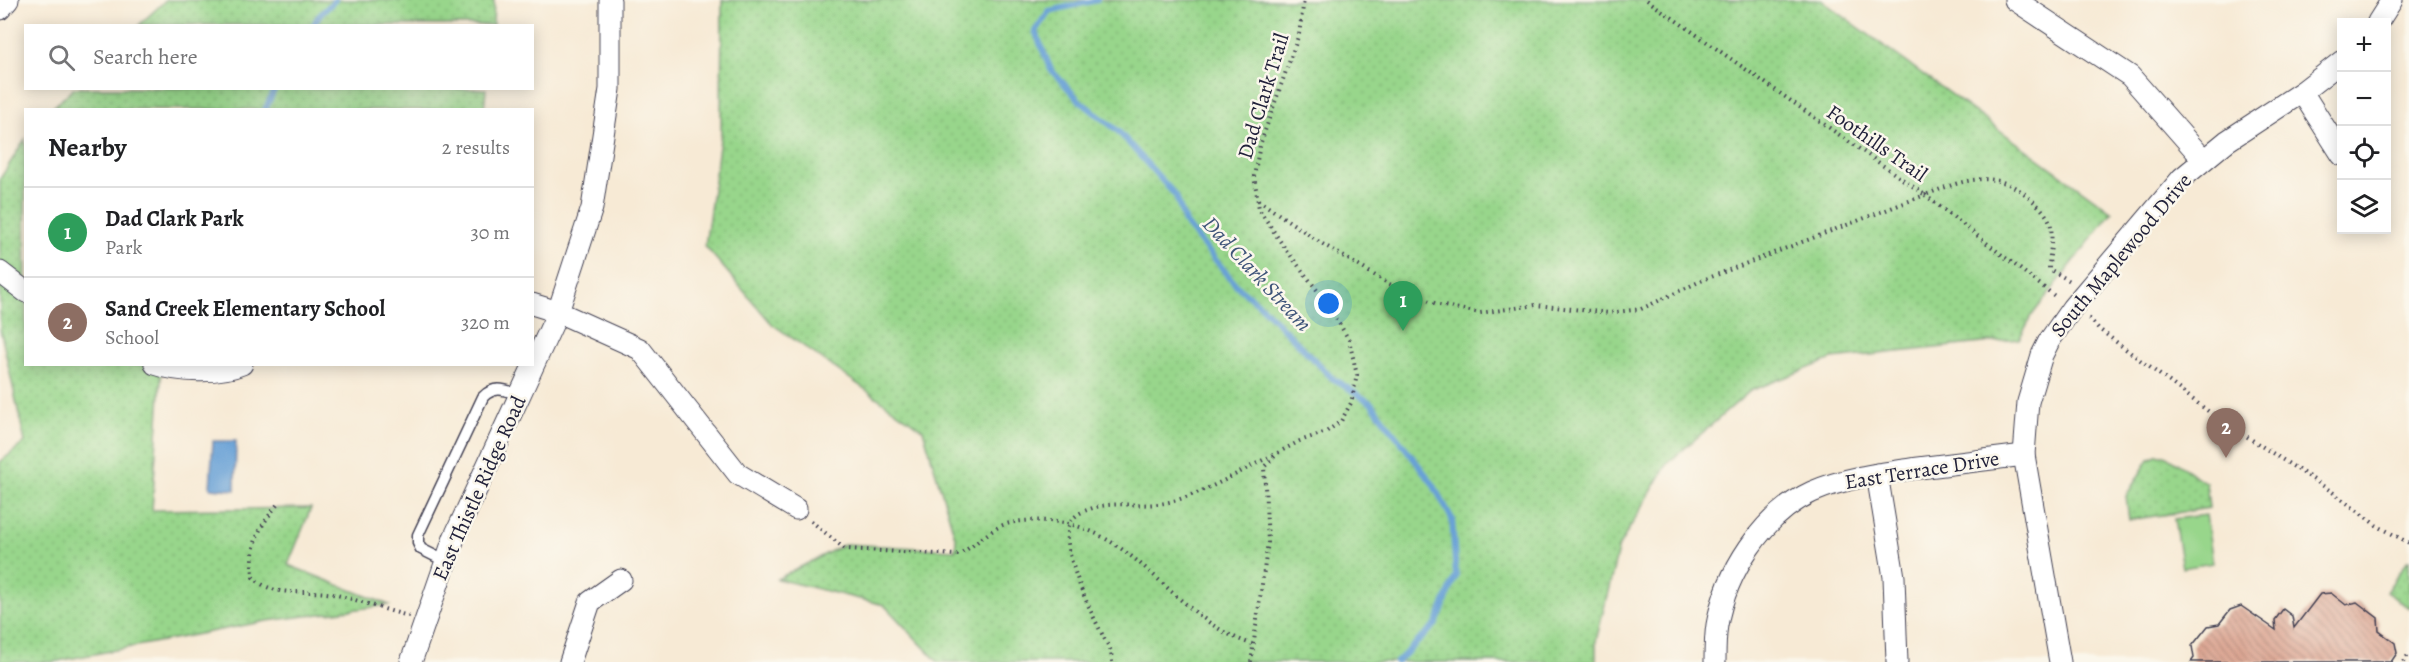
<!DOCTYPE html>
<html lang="en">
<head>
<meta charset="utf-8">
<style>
	:root { --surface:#fff; --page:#f6f6f6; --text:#202124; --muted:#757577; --line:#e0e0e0; --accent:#0b8043 }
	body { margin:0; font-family:Alegreya,serif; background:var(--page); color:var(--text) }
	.controls { position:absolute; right:18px; top:18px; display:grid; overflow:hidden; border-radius:0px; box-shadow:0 3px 15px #0003 }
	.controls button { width:54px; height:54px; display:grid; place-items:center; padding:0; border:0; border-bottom:2px solid var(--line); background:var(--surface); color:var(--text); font:30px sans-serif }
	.you { position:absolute; left:1329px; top:304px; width:21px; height:21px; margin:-15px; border:4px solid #fff; border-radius:50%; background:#1a73e8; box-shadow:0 0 0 9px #1a73e833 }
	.badge { display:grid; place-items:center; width:39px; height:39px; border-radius:50%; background:var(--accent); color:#fff; font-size:20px; font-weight:700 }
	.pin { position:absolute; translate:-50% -50px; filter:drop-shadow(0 2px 3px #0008) }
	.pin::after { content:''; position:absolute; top:32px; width:21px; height:18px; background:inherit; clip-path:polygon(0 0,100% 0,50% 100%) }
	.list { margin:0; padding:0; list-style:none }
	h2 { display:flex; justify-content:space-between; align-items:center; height:78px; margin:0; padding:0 24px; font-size:26px }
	h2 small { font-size:20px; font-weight:400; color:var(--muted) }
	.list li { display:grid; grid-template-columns:39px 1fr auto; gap:18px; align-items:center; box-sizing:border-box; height:90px; padding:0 24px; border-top:2px solid var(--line) }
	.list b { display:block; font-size:22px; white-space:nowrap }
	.list p { margin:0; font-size:20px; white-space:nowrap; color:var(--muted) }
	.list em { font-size:20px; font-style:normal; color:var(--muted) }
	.icon { flex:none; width:33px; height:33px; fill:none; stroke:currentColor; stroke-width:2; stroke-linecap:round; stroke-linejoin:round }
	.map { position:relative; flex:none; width:2409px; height:662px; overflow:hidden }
	.search { position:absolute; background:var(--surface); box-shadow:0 3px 15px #0003; left:24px; top:24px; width:510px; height:66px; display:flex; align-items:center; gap:15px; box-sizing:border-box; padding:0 21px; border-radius:0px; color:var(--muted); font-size:22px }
	.panel { position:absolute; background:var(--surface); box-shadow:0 3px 15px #0003; left:24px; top:108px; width:510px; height:258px; border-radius:0px }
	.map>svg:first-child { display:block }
</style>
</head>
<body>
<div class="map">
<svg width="2409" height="662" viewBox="0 0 2409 662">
	<defs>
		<pattern id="grass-dots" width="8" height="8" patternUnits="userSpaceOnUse" patternTransform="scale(1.5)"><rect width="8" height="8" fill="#98d68b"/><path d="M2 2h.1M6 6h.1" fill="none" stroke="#83b779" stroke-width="1.8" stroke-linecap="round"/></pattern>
		<pattern id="building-back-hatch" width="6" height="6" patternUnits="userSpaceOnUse" patternTransform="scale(1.5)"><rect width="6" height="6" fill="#dca592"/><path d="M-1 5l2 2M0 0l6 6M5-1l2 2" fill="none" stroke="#b28678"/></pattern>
	</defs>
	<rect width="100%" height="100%" fill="#fbf7ec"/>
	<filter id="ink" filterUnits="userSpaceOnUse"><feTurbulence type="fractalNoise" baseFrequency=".0167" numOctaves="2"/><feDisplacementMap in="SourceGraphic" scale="12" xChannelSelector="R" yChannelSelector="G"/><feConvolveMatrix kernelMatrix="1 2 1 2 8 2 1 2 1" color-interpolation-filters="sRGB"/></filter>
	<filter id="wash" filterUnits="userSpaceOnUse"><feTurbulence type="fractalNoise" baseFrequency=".008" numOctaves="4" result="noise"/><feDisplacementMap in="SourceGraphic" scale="24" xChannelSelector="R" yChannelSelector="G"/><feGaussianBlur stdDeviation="1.35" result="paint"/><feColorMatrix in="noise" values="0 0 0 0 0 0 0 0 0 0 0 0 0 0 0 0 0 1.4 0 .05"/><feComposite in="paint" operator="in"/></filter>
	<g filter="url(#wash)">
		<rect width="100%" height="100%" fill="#f7ead5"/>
		<g fill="url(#grass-dots)" stroke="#5d7c63" stroke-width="1.5">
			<path d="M166 0H494L493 25H139Z"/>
			<path d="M722 0H1821L2112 212 2033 314 2019 339 1832 359 1750 391 1668 463 1619 546 1596 641V662H938L884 605 777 579 845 544 955 550 956 540 923 430 772 324 705 246 721 132Z"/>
			<path d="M73 89V88L486 89 484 110 51 109Z"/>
			<path d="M25 139 26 364 162 365 152 510 311 508 288 565 389 605 267 621 53 662H0V462L25 442 0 328V179Z"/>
			<path d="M2156 455H2165L2206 483 2209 508 2129 520 2126 496 2149 459Z"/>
			<path d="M2408 560H2409V608L2386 592Z"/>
		</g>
		<path fill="#98d68b" stroke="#5d7c63" stroke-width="1.5" d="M2206 515 2213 563 2182 568 2174 519Z"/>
		<path fill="#68a0d6" stroke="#456188" stroke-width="1.5" d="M213 441H236L235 490 210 488Z"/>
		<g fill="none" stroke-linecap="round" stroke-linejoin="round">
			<g stroke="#68a0d6" stroke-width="6">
				<path d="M1097 0 1049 11 1035 31 1051 70 1081 102 1118 131 1176 196 1185 223 1237 286 1260 305 1332 378 1371 403 1433 484 1452 519 1456 576 1436 624 1397 662"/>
				<path d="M313 26 318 17 335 0"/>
				<path d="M265 110 275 88"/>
			</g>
		</g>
		<g id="blocks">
			<path fill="url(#building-back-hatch)" d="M2331 593 2346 605 2357 602 2378 618 2379 631 2395 643 2397 653 2391 662H2191L2194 658 2192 646 2208 626 2219 624 2230 610 2241 606 2276 630 2275 620 2283 609 2292 616 2294 628 2320 594Z"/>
		</g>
	</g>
	<g filter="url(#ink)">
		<use href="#blocks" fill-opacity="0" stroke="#424052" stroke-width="1.5"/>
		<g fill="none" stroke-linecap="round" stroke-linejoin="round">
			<defs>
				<path id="lane" d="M445 561 421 549 418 543V535L483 397C495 385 505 390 520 395"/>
				<g id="street">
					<path d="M2015 0 2130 76 2203 159"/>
					<path d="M0 9 8 0"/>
					<path d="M2378 22 2392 0"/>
					<path d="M2302 92 2342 155"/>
					<path d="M0 272 26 292"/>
					<path d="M532 304 558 312 640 349 738 474 796 509"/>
					<path d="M155 364C178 372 219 374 242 364"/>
					<path d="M1877 474 1894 577 1897 662"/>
					<path d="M411 662 454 538 558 312 592 208 610 89V0"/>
					<path d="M570 662 590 602 621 580"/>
					<path d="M1715 662C1715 650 1715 637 1717 625 1726 573 1762 515 1812 492 1846 477 1883 473 1919 468 1954 464 1989 459 2024 455"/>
					<path d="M2060 662 2024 455 2028 402 2042 355 2049 341 2072 308 2182 178 2227 141 2302 92 2342 61"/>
				</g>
			</defs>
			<use href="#lane" stroke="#424052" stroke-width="13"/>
			<use href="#street" stroke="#424052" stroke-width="23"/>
			<g stroke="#424052" stroke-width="4" stroke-dasharray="1.5 4.5" stroke-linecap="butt">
				<path d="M1647 0 1925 195C1966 179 1997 167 2033 201 2040 207 2050 217 2051 227 2053 240 2049 256 2049 269L2072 282"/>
				<path d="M1258 200 1321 243 1389 284 1439 305 1480 313 1536 305 1609 313 1641 309 1703 280 1925 195 2056 297"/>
				<path d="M2089 318 2099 329 2212 414 2331 491 2376 525 2409 543"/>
				<path d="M277 505C256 532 251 543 253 577 276 601 308 587 337 595 361 601 385 610 409 616"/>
				<path d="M811 521 845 549 957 555C974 547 986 532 1003 525 1018 520 1033 520 1048 521 1136 526 1174 620 1252 644"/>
				<path d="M1112 662 1111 651C1097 625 1058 551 1070 523 1075 513 1087 510 1096 507 1120 501 1146 508 1169 502 1204 494 1244 469 1277 453"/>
				<path d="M1251 662 1268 542 1264 467 1279 452 1300 441 1326 432 1341 421 1351 403 1357 375 1349 340 1327 303 1284 247 1259 209 1254 176 1260 145 1299 34 1304 0"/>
				<path d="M2403 662 2409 654"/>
			</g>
			<use href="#lane" stroke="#fff" stroke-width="10"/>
			<use href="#street" stroke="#fff" stroke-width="21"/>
		</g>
	</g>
	<g text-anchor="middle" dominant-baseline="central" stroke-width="5" stroke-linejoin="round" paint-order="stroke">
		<g font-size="21" fill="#22223b" stroke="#fbf7ec">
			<text transform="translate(1263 96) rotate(-73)">Dad Clark Trail</text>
			<text transform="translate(1877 143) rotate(35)">Foothills Trail</text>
			<text transform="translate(2121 255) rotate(-50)">South Maplewood Drive</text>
			<text transform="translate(1922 470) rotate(-9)">East Terrace Drive</text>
			<text transform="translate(479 488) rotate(-66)">East Thistle Ridge Road</text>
		</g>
		<g font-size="22" font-style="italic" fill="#3e5479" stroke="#fbf7ec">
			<text transform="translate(1257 274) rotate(47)">Dad Clark Stream</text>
		</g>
	</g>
</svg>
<div class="controls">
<button>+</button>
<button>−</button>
<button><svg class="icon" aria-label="locate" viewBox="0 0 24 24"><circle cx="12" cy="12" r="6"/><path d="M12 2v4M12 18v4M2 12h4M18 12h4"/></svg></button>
<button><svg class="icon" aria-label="layers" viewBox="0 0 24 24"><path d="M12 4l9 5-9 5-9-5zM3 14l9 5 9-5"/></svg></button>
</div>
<div class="you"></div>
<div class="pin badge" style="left:1403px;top:331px;background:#2e9e5b">1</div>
<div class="pin badge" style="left:2226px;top:458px;background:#8d6e63">2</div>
<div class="search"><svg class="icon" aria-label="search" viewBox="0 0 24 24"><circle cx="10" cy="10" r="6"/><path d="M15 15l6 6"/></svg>Search here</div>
<section class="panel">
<h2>Nearby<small>2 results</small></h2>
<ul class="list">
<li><span class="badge" style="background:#2e9e5b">1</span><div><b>Dad Clark Park</b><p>Park</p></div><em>30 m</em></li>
<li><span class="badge" style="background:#8d6e63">2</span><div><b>Sand Creek Elementary School</b><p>School</p></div><em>320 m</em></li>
</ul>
</section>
</div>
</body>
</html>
